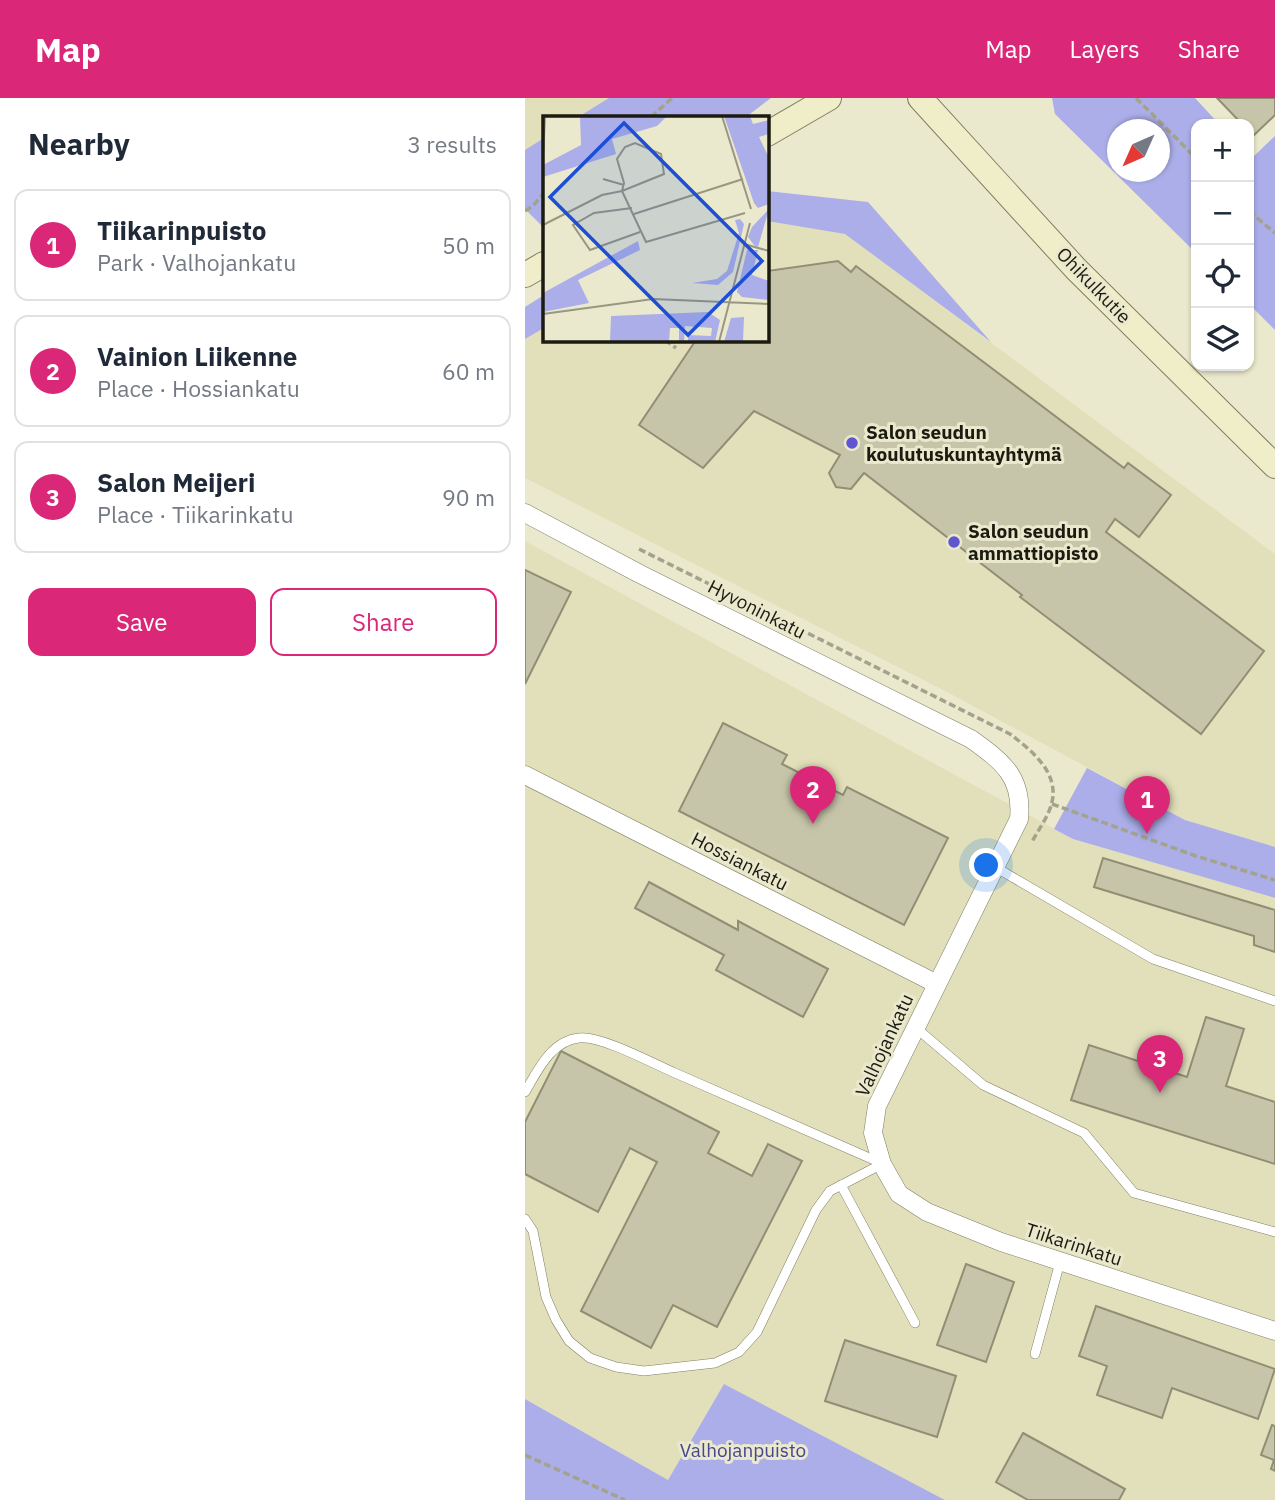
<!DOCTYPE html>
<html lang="en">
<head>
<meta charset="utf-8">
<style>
	:root { --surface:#fff; --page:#f6f6f7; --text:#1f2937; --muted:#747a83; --line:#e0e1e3; --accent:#db2777 }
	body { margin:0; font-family:"IBM Plex Sans",sans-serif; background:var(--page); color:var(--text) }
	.controls { position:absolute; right:21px; top:21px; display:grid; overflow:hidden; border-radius:14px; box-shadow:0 2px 5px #0004 }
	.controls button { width:63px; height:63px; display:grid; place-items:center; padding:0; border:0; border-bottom:2px solid var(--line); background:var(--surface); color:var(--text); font:35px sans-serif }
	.compass { position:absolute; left:582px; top:21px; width:63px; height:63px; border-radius:50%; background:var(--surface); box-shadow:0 2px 5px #0004; rotate:225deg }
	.you { position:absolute; left:462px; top:768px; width:24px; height:24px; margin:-18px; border:5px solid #fff; border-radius:50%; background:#1a73e8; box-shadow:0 0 0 10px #1a73e833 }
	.badge { display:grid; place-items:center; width:46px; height:46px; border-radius:50%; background:var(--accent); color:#fff; font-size:23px; font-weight:700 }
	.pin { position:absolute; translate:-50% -58px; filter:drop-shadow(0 2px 4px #0008) }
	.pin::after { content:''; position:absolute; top:37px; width:24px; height:21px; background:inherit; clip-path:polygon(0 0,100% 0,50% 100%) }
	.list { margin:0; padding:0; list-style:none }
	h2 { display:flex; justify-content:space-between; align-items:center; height:91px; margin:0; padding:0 28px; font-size:30px }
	h2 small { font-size:23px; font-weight:400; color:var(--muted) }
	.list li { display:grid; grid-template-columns:46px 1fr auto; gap:21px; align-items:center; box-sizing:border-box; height:112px; margin:0 14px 14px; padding:0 14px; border:2px solid var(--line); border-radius:14px }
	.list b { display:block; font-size:26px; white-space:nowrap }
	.list p { margin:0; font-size:23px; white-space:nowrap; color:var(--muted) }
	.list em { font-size:23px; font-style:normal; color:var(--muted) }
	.actions { display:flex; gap:14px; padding:21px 28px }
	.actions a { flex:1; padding:16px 0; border:2px solid var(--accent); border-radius:14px; text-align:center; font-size:24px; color:var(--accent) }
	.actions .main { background:var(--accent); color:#fff }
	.icon { flex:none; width:38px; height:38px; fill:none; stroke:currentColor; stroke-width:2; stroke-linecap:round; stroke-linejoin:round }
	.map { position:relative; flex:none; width:750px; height:1402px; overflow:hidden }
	header { display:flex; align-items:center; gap:42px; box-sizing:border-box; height:98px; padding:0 35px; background:var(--accent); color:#fff }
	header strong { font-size:33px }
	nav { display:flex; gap:38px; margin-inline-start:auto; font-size:24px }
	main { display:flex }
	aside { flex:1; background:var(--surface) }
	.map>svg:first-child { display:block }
</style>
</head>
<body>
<header>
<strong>Map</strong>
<nav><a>Map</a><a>Layers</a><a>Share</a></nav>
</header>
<main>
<aside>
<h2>Nearby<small>3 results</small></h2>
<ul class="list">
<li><span class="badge">1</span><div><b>Tiikarinpuisto</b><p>Park · Valhojankatu</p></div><em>50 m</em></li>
<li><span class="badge">2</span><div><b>Vainion Liikenne</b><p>Place · Hossiankatu</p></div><em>60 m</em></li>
<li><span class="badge">3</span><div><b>Salon Meijeri</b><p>Place · Tiikarinkatu</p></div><em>90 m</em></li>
</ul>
<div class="actions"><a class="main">Save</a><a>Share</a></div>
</aside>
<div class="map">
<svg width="750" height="1402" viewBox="0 0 750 1402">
	<rect width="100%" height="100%" fill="#ebe9cd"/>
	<g fill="#e2e0bb">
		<path d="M0 0H84L53 19H19V40L0 52Z"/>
		<path d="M242 123 320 136 750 456V749L660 722 422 594 0 380V241L19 230V242H242Z"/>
		<path d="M0 443 548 741 750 800V1402H420L199 1286 143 1382 0 1301Z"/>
	</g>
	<g fill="#abaee8" fill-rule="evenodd">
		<path d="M84 0H246L221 19H53Z"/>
		<path d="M527 0H670L694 26H671V155L530 16ZM592 32H634V74H592Z"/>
		<path d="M750 38V232L724 206V58L727 60Z"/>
		<path d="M19 40V128H17L0 111V52Z"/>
		<path d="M242 93 343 104 466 244 320 136 242 123Z"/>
		<path d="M19 197V230L0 241V209Z"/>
		<path d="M562 670 660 722 750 749V800L548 741 529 731Z"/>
		<path d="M199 1286 420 1402H0V1301L143 1382Z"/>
	</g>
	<g fill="#c7c5a9" stroke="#908e74" stroke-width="2">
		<path d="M692 0H750V17L728 38 724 34V26H717Z"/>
		<path d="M313 163 326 174 331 168 599 370 603 365 646 397 614 439 590 421 581 434 739 553 676 636 495 499 497 497 339 375 326 391 311 389 304 375 315 357 229 313 178 370 114 327 171 242H242V173Z"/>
		<path d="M0 472 46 494 0 586Z"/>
		<path d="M198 625 262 657 257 666 318 697 322 689 423 740 379 827 154 713Z"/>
		<path d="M578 760 750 812V854L729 847V838L569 789Z"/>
		<path d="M124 784 213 832V823L303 871 278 919 191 872 199 857 110 810Z"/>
		<path d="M681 919 719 931 701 988 750 1004V1066L546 1002 564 947 662 979Z"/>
		<path d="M36 953 194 1034 183 1055 227 1078 243 1046 277 1063 192 1229 148 1207 126 1250 56 1213 132 1064 105 1050 73 1114 0 1076V1024Z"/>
		<path d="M441 1166 489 1184 461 1264 412 1247Z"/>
		<path d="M571 1208 750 1271 733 1321 647 1290 637 1320 572 1297 582 1268 554 1258Z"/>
		<path d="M320 1242 431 1278 412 1339 300 1303Z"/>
		<path d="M747 1327 750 1328V1373L746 1371 749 1362 736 1357Z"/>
		<path d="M498 1335 600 1391 594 1402H503L471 1384Z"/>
	</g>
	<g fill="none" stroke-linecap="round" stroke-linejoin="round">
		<defs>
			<g id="lane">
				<path d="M470 769 628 861 750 903"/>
				<path d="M390 929 458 987 559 1035 609 1095 750 1134"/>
				<path d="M0 994C13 972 26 943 54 940 75 937 129 966 150 975 218 1005 287 1035 356 1065"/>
				<path d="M316 1087 390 1225"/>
				<path d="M0 1121 8 1133 21 1199 31 1222 44 1243 65 1260 91 1269 119 1273 190 1265 214 1254 232 1234 291 1112 305 1093 357 1066"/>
				<path d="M510 1256 535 1164"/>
			</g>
			<g id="street">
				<path d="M0 415 115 476 446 641C478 664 498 679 494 721L352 1008 348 1035 357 1066 374 1096 402 1114 476 1144 750 1233"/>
				<path d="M0 677 412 886"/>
			</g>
			<g id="secondary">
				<path d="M395 0 551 171 750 368"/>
				<path d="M242 36 304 0"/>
				<path d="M0 177 19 166"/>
			</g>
		</defs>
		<use href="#lane" stroke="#807f64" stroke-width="10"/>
		<use href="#street" stroke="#807f64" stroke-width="19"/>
		<use href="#secondary" stroke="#807f64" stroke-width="26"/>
		<g stroke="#a3a28c" stroke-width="3.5" stroke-dasharray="7 3.5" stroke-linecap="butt">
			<path d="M611 0 671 60"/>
			<path d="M126 19 147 0"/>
			<path d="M705 26 707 24"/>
			<path d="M724 46 727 49"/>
			<path d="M0 113 8 108 19 95"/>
			<path d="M724 113 750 135"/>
			<path d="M140 242 151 250"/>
			<path d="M114 451 485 636C506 652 534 674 527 704 524 718 513 732 507 744"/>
			<path d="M527 706 671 758 750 782"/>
			<path d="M0 1357 100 1402"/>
		</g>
		<use href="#lane" stroke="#fff" stroke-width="9"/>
		<use href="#street" stroke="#fff" stroke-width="18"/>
		<use href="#secondary" stroke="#f0edc9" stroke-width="24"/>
	</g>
	<g fill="#6057d0" stroke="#ebe9cd" stroke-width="2.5">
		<circle cx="327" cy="345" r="7"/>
		<circle cx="429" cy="444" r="7"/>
	</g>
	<g text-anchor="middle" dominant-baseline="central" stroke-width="6" stroke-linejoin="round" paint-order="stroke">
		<g font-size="19" fill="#1c1b11" stroke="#ebe9cd">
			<text transform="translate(569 187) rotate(46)">Ohikulkutie</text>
			<text transform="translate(232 511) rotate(27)">Hyvoninkatu</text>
			<text transform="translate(215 763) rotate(27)">Hossiankatu</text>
			<text transform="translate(359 947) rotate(-65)">Valhojankatu</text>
			<text transform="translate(549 1146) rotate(18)">Tiikarinkatu</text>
		</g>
		<g font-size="19" font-weight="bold" fill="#1c1b11" stroke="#ebe9cd" text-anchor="start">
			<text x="341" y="334">Salon seudun<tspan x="341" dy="22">koulutuskuntayhtymä</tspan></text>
			<text x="443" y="433">Salon seudun<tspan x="443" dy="22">ammattiopisto</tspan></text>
		</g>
		<g font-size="19" fill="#48468e" stroke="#ebe9cd">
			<text x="218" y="1352">Valhojanpuisto</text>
		</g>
	</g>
	<g transform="translate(18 18)">
		<rect width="226" height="226" fill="#ebe9cd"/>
		<path d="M37 0H124L114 10 69 23 73 38 0 61V49L38 29ZM181 0H207L210 8 226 4V18L216 21 226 42V88L215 92 211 87ZM226 93 215 131 211 129 205 121 209 111ZM192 104 197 103 201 108 190 156 175 169 149 167 174 163 184 155 196 117ZM95 125 97 134 35 164 46 187 0 196V177ZM204 134H215L209 159 226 165V184L199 181 194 176ZM165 196 177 204 172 226H145V219L168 220 169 212 142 210 141 226H136V212H127L126 226H67L68 200ZM201 201 200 226H181L188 202Z" fill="#abaee8"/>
		<path fill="none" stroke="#989782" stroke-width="2" d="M179 0 208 93M0 40 2 0M60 63 81 69M79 75 103 126 202 97M89 92 51 97 30 109 47 134 97 116M91 98 200 63M0 109 59 79 79 75 121 58 118 38 92 27 82 31 74 43 81 67 79 75M201 128 226 135M0 198 110 183 226 188M176 226 207 107"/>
		<path fill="#1d4ed8" fill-opacity="0.15" stroke="#1d4ed8" stroke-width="3.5" d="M81 7 219 145 145 219 7 81Z"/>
		<rect width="226" height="226" fill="none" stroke="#1c1b11" stroke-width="3.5"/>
	</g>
</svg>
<div class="controls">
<button>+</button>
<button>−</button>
<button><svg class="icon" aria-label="locate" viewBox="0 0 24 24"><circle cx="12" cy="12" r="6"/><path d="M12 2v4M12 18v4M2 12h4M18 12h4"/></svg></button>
<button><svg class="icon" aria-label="layers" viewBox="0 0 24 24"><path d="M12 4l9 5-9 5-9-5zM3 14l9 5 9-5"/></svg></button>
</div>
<svg class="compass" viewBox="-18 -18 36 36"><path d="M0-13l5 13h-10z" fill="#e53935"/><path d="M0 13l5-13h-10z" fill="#747a83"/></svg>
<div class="you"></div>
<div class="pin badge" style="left:622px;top:736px">1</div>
<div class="pin badge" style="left:288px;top:726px">2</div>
<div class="pin badge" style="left:635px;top:995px">3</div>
</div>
</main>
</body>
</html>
